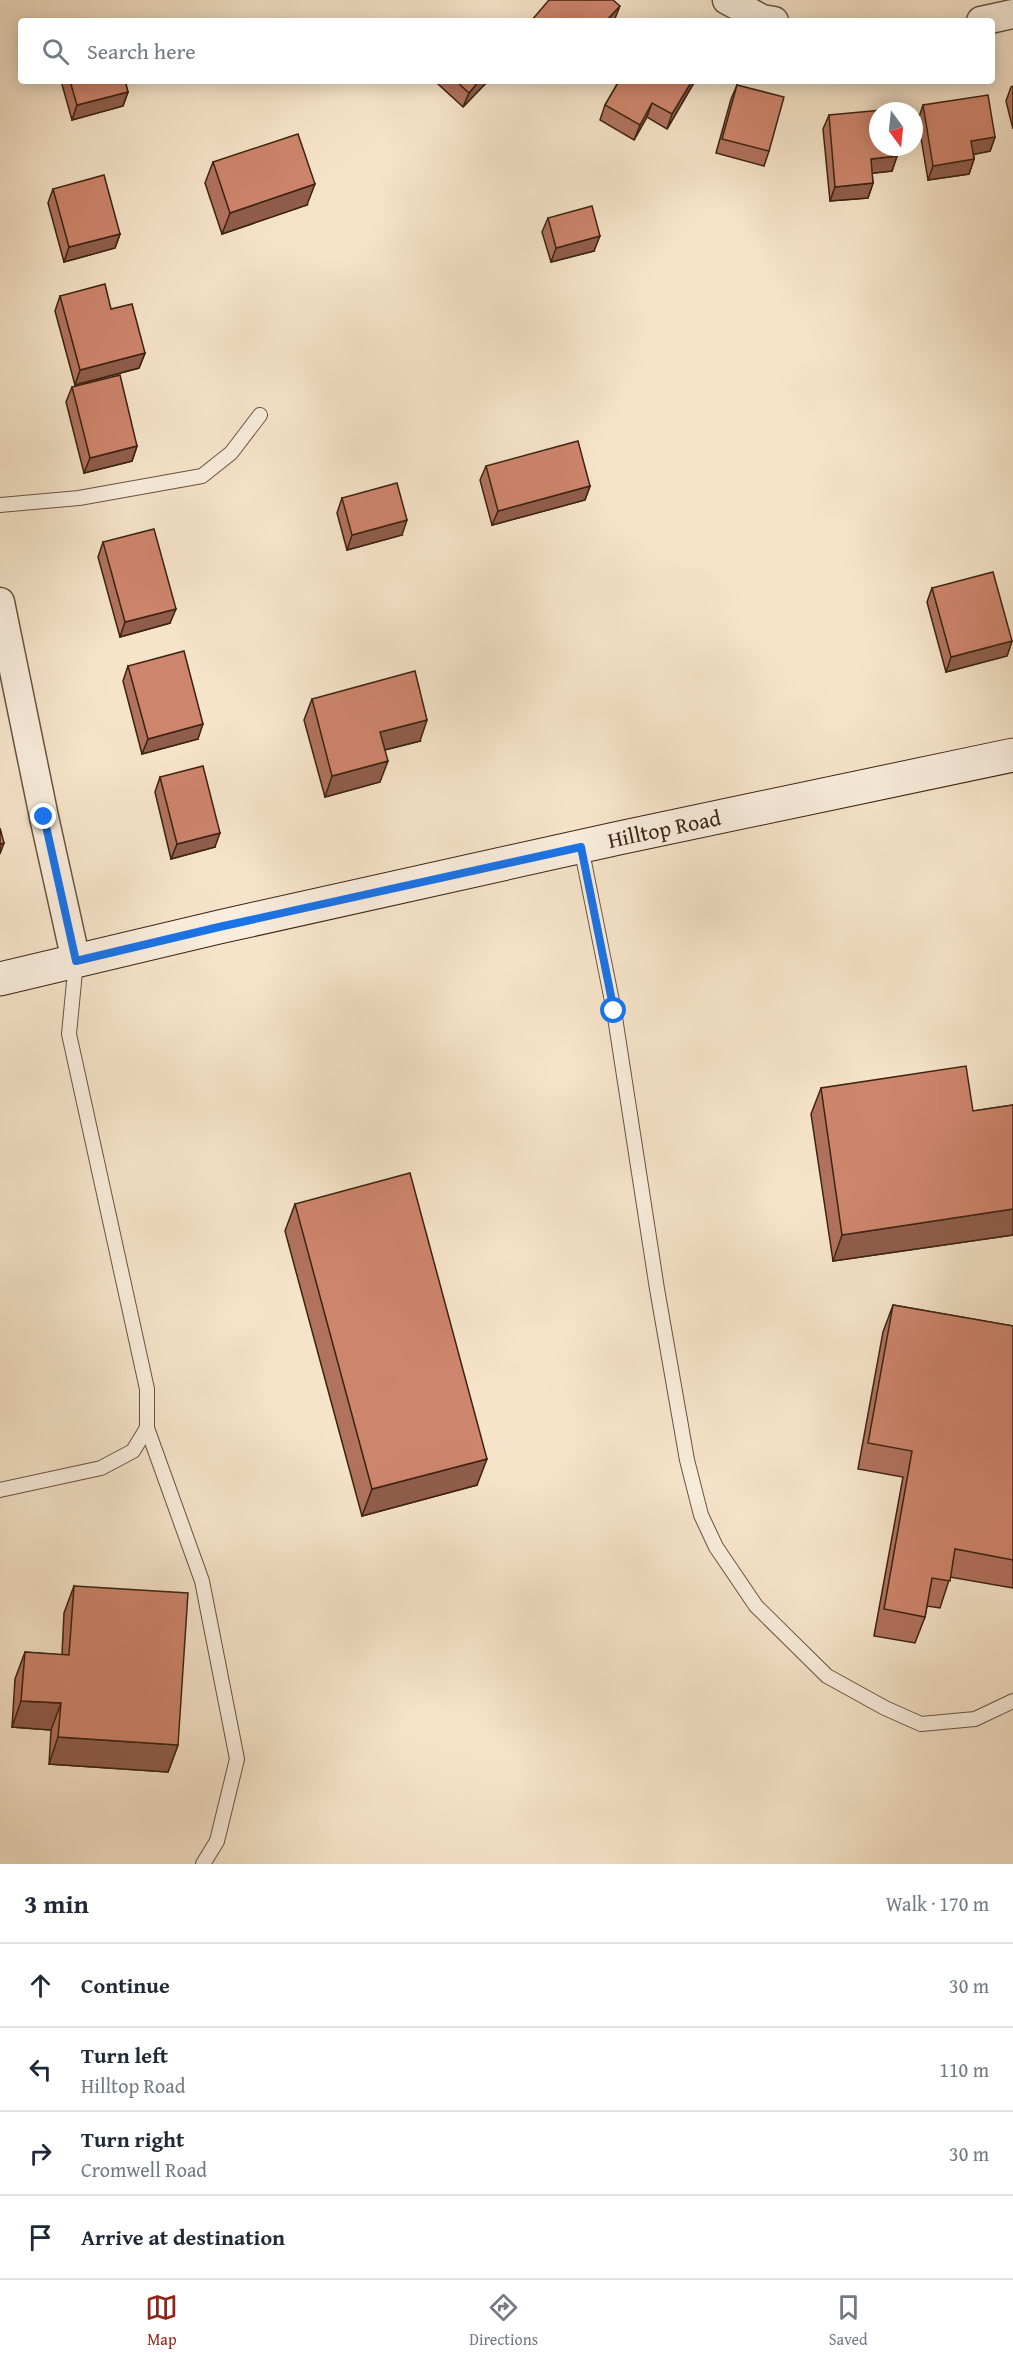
<!DOCTYPE html>
<html lang="en">
<head>
<meta charset="utf-8">
<style>
	:root { --surface:#fff; --page:#f2f2f3; --text:#1f2937; --muted:#747a83; --line:#e0e1e3; --accent:#8f2418 }
	body { margin:0; font-family:"Gentium Book Plus",serif; background:var(--page); color:var(--text) }
	.compass { position:absolute; left:869px; top:102px; width:54px; height:54px; border-radius:50%; background:var(--surface); box-shadow:0 3px 15px #0003; rotate:165deg }
	.stop { position:absolute; width:18px; height:18px; margin:-14px; border:4px solid #1a73e8; border-radius:50%; background:#fff }
	.stop.end { background:#1a73e8; border-color:#fff; box-shadow:0 2px 6px #0008 }
	.list { margin:0; padding:0; list-style:none }
	h2 { display:flex; justify-content:space-between; align-items:center; height:78px; margin:0; padding:0 24px; font-size:26px }
	h2 small { font-size:20px; font-weight:400; color:var(--muted) }
	.list li { display:grid; grid-template-columns:39px 1fr auto; gap:18px; align-items:center; box-sizing:border-box; height:84px; padding:0 24px; border-top:2px solid var(--line) }
	.list b { display:block; font-size:22px; white-space:nowrap }
	.list p { margin:0; font-size:20px; white-space:nowrap; color:var(--muted) }
	.list em { font-size:20px; font-style:normal; color:var(--muted) }
	.icon { flex:none; width:33px; height:33px; fill:none; stroke:currentColor; stroke-width:2; stroke-linecap:round; stroke-linejoin:round }
	.map { position:relative; flex:none; width:1013px; height:1864px; overflow:hidden }
	.search { position:absolute; background:var(--surface); box-shadow:0 3px 15px #0003; left:18px; right:18px; top:18px; height:66px; display:flex; align-items:center; gap:15px; box-sizing:border-box; padding:0 21px; border-radius:6px; color:var(--muted); font-size:22px }
	.sheet { height:414px; background:var(--surface) }
	nav { display:flex; justify-content:space-around; align-items:center; box-sizing:border-box; height:84px; border-top:2px solid var(--line); background:var(--surface); font-size:16px; color:var(--muted) }
	nav a { display:grid; justify-items:center; gap:3px }
	nav .on { color:var(--accent) }
	.map>svg:first-child { display:block }
</style>
</head>
<body>
<div class="map">
<svg width="1013" height="1864" viewBox="0 0 1013 1864">
	<rect width="100%" height="100%" fill="#f6e4ca"/>
	<filter id="stains"><feTurbulence type="fractalNoise" baseFrequency=".00333" numOctaves="4"/><feColorMatrix values="0 0 0 0 .2 0 0 0 0 .09 0 0 0 0 .02 0 0 0 .5 -.17"/></filter>
	<radialGradient id="worn" r=".72"><stop offset=".6" stop-color="#630" stop-opacity="0"/><stop offset="1" stop-color="#630" stop-opacity=".3"/></radialGradient>
	<g fill="none" stroke-linecap="round" stroke-linejoin="round">
		<defs>
			<g id="lane">
				<path d="M0 505 79 498 202 476 231 453 260 415"/>
				<path d="M581 847 614 1011 657 1289 687 1460 701 1515 716 1547 756 1606 827 1676 885 1708 921 1724 975 1719 1013 1701"/>
				<path d="M147 1428 202 1581 237 1759 217 1841 203 1864"/>
				<path d="M0 1490 101 1468 133 1451 147 1428V1389L69 1034 76 961"/>
			</g>
			<g id="street">
				<path d="M727 0 762 19 774 21"/>
				<path d="M981 21 1013 14"/>
				<path d="M0 602 44 817 76 961"/>
			</g>
			<g id="secondary">
				<path id="s1" d="M0 979 219 927 619 838 1013 755"/>
			</g>
		</defs>
		<use href="#lane" stroke="#6a533f" stroke-width="16"/>
		<use href="#street" stroke="#6a533f" stroke-width="31"/>
		<use href="#secondary" stroke="#3c2311" stroke-width="35"/>
		<use href="#lane" stroke="#f9eddd" stroke-width="14"/>
		<use href="#street" stroke="#f9eddd" stroke-width="28"/>
		<use href="#secondary" stroke="#f9eddd" stroke-width="33"/>
	</g>
	<g fill="#b1725e" stroke="#3c2311" stroke-width="1.5">
		<path d="M61 81H125L128 92 123 106 72 120Z"/>
		<path d="M438 81H488L463 107 437 83Z"/>
		<path d="M619 81H695L667 129 647 117 634 140 600 120 605 105Z"/>
		<path d="M737 85 769 151 764 166 716 153 731 99Z"/>
		<path d="M1013 86V129L1006 101 1011 87Z"/>
		<path d="M923 105 995 137 990 151 974 154V159L969 174 928 180 918 120Z"/>
		<path d="M829 115 897 156 892 171 872 173 873 183 868 198 830 201 823 129Z"/>
		<path d="M213 162 307 205 222 234 205 183Z"/>
		<path d="M53 189 120 234 115 248 64 262 48 203Z"/>
		<path d="M548 218 594 251 551 262 542 232Z"/>
		<path d="M60 296 111 309 145 353 139 368 75 385 55 311Z"/>
		<path d="M72 387 137 446 132 461 84 473 66 402Z"/>
		<path d="M486 466 590 486 585 500 492 525 480 480Z"/>
		<path d="M342 498 402 535 347 550 337 513Z"/>
		<path d="M103 542 170 623 120 637 98 557Z"/>
		<path d="M932 588 1012 641 1007 656 946 672 927 602Z"/>
		<path d="M128 666 198 739 142 754 123 681Z"/>
		<path d="M312 699 420 741 385 750 380 782 325 797 304 720Z"/>
		<path d="M160 777 215 847 171 859 155 792Z"/>
		<path d="M821 1088 973 1111 1013 1105V1235L833 1261 811 1114Z"/>
		<path d="M295 1204 477 1485 362 1516 285 1231Z"/>
		<path d="M893 1305 1013 1326V1588L950 1577 940 1608 927 1606 925 1617 915 1643 874 1636 903 1477 858 1469 883 1332Z"/>
		<path d="M74 1586 178 1745 168 1772 49 1764 51 1730 12 1727 15 1679 25 1652 62 1655 64 1613Z"/>
	</g>
	<g fill="#905d4c" stroke="#3c2311" stroke-width="1.5">
		<path d="M620 6 614 21H606Z"/>
		<path d="M479 81H488L463 107 469 93Z"/>
		<path d="M692 81H695L667 129 672 114Z"/>
		<path d="M128 92 123 106 72 120 77 105Z"/>
		<path d="M652 103 647 117 634 140 640 125Z"/>
		<path d="M995 137 990 151 966 156 971 141Z"/>
		<path d="M897 156 892 171 866 174 871 159Z"/>
		<path d="M974 159 969 174 928 180 933 166Z"/>
		<path d="M873 183 868 198 830 201 835 187Z"/>
		<path d="M315 184 307 205 222 234 230 213Z"/>
		<path d="M120 234 115 248 64 262 69 247Z"/>
		<path d="M600 236 594 251 551 262 556 248Z"/>
		<path d="M145 353 139 368 75 385 80 370Z"/>
		<path d="M137 446 132 461 84 473 90 458Z"/>
		<path d="M590 486 585 500 492 525 498 511Z"/>
		<path d="M407 520 402 535 347 550 352 535Z"/>
		<path d="M176 609 170 623 120 637 125 622Z"/>
		<path d="M1012 641 1007 656 946 672 951 657Z"/>
		<path d="M427 720 420 741 372 753 380 732Z"/>
		<path d="M203 724 198 739 142 754 148 739Z"/>
		<path d="M388 761 380 782 325 797 332 776Z"/>
		<path d="M220 833 215 847 171 859 177 844Z"/>
		<path d="M4 843 0 854V844Z"/>
		<path d="M1013 1209V1235L833 1261 842 1235Z"/>
		<path d="M487 1459 477 1485 362 1516 372 1489Z"/>
		<path d="M21 1701 61 1703 51 1730 12 1727Z"/>
		<path d="M58 1737 178 1745 168 1772 49 1764Z"/>
	</g>
	<g fill="#ce856d" stroke="#3c2311" stroke-width="1.5">
		<path d="M549 0H613L620 6 606 21H531Z"/>
		<path d="M70 81H125L128 92 77 105Z"/>
		<path d="M456 81H479L469 93Z"/>
		<path d="M619 81H692L672 114 652 103 640 125 605 105Z"/>
		<path d="M737 85 784 97 769 151 722 139Z"/>
		<path d="M988 95 995 137 971 141 974 159 933 166 923 105Z"/>
		<path d="M893 109V111H878V147H897V156L871 159 873 183 835 187 829 115Z"/>
		<path d="M298 134 315 184 230 213 213 162Z"/>
		<path d="M104 175 120 234 69 247 53 189Z"/>
		<path d="M592 206 600 236 556 248 548 218Z"/>
		<path d="M105 284 111 309 132 304 145 353 80 370 60 296Z"/>
		<path d="M120 375 137 446 90 458 72 387Z"/>
		<path d="M578 441 590 486 498 511 486 466Z"/>
		<path d="M397 483 407 520 352 535 342 498Z"/>
		<path d="M154 529 176 609 125 622 103 542Z"/>
		<path d="M993 572 1012 641 951 657 932 588Z"/>
		<path d="M184 651 203 724 148 739 128 666Z"/>
		<path d="M415 671 427 720 380 732 388 761 332 776 312 699Z"/>
		<path d="M203 766 220 833 177 844 160 777Z"/>
		<path d="M0 828 4 843 0 844Z"/>
		<path d="M966 1066 973 1111 1013 1105V1209L842 1235 821 1088Z"/>
		<path d="M410 1173 487 1459 372 1489 295 1204Z"/>
		<path d="M893 1305 1013 1326V1560L955 1549 950 1581 932 1578 925 1617 884 1609 912 1451 868 1443Z"/>
		<path d="M74 1586 188 1593 178 1745 58 1737 61 1703 21 1701 25 1652 69 1655Z"/>
	</g>
	<g fill="none" stroke-linecap="round" stroke-linejoin="round">
		<path stroke="#1a73e8" stroke-width="8" d="M44 817 76 961 219 927 581 847 614 1011"/>
	</g>
	<g text-anchor="middle" dominant-baseline="central" stroke-width="6" stroke-linejoin="round" paint-order="stroke">
		<g font-size="22" fill="#3c2311" stroke="#f9eddd">
			<text stroke="none"><textPath href="#s1" startOffset="681">Hilltop Road</textPath></text>
		</g>
	</g>
	<rect width="100%" height="100%" filter="url(#stains)"/>
	<rect width="100%" height="100%" fill="url(#worn)"/>
</svg>
<svg class="compass" viewBox="-18 -18 36 36"><path d="M0-13l5 13h-10z" fill="#e53935"/><path d="M0 13l5-13h-10z" fill="#747a83"/></svg>
<div class="stop" style="left:614px;top:1011px"></div>
<div class="stop end" style="left:44px;top:817px"></div>
<div class="search"><svg class="icon" aria-label="search" viewBox="0 0 24 24"><circle cx="10" cy="10" r="6"/><path d="M15 15l6 6"/></svg>Search here</div>
</div>
<section class="sheet">
<h2>3 min<small>Walk · 170 m</small></h2>
<ul class="list">
<li><svg class="icon" aria-label="ahead" viewBox="0 0 24 24"><path d="M12 20V5M6 11l6-6 6 6"/></svg><div><b>Continue</b></div><em>30 m</em></li>
<li><svg class="icon" aria-label="left" viewBox="0 0 24 24"><path d="M17 20v-9H6M10 6l-5 5 5 5"/></svg><div><b>Turn left</b><p>Hilltop Road</p></div><em>110 m</em></li>
<li><svg class="icon" aria-label="right" viewBox="0 0 24 24"><path d="M7 20v-9h11M14 6l5 5-5 5"/></svg><div><b>Turn right</b><p>Cromwell Road</p></div><em>30 m</em></li>
<li><svg class="icon" aria-label="arrive" viewBox="0 0 24 24"><path d="M6 21V4h12l-3 4 3 4H6"/></svg><div><b>Arrive at destination</b></div></li>
</ul>
</section>
<nav>
<a class="on"><svg class="icon" aria-label="map" viewBox="0 0 24 24"><path d="M3 6l6-2 6 2 6-2v14l-6 2-6-2-6 2zM9 4v14M15 6v14"/></svg>Map</a>
<a><svg class="icon" aria-label="directions" viewBox="0 0 24 24"><path d="M12 3l9 9-9 9-9-9zM9 14v-3h6M13 9l2 2-2 2"/></svg>Directions</a>
<a><svg class="icon" aria-label="saved" viewBox="0 0 24 24"><path d="M7 4h10v16l-5-4-5 4z"/></svg>Saved</a>
</nav>
</body>
</html>
